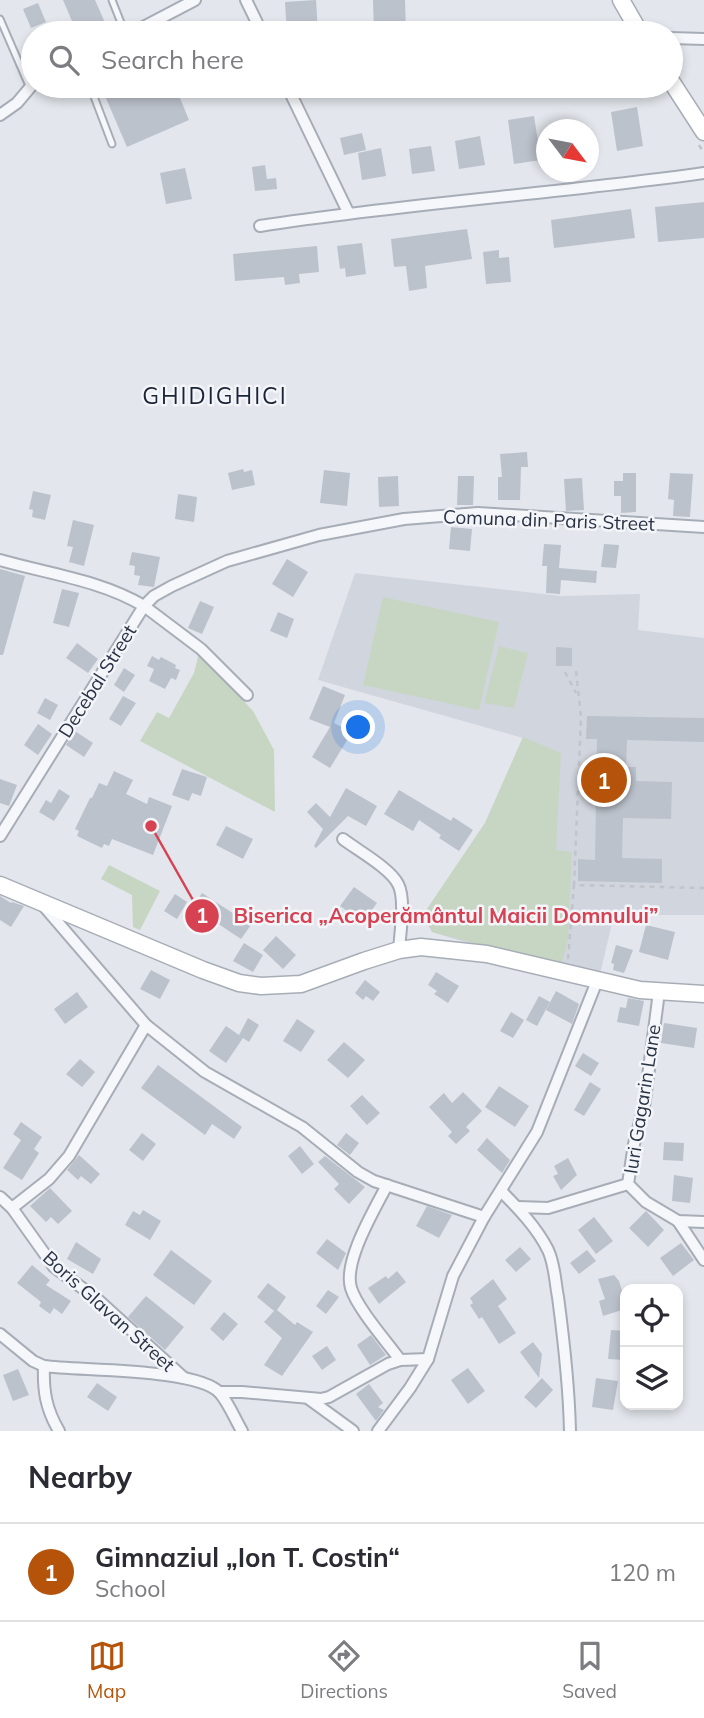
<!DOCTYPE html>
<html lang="en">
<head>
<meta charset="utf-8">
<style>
	:root { --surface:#fff; --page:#f7f7f7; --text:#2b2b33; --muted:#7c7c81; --line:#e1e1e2; --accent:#b45309 }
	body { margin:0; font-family:Mulish,sans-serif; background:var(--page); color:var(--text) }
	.controls { position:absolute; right:21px; bottom:21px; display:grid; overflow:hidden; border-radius:14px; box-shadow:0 4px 10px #0003 }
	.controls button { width:63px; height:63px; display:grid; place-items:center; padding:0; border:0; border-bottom:2px solid var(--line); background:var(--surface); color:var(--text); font:35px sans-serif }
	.compass { position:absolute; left:536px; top:119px; width:63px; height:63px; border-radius:50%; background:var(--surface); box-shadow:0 4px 10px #0003; rotate:122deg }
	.you { position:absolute; left:359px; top:728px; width:24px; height:24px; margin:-18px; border:5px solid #fff; border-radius:50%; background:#1a73e8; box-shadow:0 0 0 10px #1a73e833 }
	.badge { display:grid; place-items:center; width:46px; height:46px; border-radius:50%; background:var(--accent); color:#fff; font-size:23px; font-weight:700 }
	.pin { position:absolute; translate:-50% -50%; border:4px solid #fff; box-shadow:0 2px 7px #0006 }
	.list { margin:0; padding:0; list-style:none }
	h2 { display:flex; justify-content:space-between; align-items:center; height:91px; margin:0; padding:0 28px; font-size:30px }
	h2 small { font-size:23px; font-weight:400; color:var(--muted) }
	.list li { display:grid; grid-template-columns:46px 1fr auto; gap:21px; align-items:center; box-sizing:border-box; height:98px; padding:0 28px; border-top:2px solid var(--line) }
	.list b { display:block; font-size:26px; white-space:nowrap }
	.list p { margin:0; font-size:23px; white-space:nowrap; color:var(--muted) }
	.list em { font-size:23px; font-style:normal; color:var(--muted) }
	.icon { flex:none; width:38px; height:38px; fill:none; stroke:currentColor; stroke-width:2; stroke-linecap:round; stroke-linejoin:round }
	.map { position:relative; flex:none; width:704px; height:1431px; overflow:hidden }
	.search { position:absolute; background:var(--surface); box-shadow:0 4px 10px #0003; left:21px; right:21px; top:21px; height:77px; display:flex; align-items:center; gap:18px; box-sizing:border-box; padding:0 24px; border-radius:38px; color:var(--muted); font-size:26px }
	.sheet { height:189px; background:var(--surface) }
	nav { display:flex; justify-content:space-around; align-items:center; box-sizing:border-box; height:98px; border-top:2px solid var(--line); background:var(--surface); font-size:19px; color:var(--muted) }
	nav a { display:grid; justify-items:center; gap:4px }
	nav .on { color:var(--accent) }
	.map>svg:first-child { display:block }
</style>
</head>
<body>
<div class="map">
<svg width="704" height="1431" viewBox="0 0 704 1431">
	<rect width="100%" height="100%" fill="#e3e6ec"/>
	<path fill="#d1d5de" d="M355 573 561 596 640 594 638 630 704 638V915H614L600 974 510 956 432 932 423 915 485 823 523 738 318 680Z"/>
	<g fill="#c7d6c3">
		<path d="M383 597 499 622 479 710 363 685Z"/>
		<path d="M499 646 528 653 514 708 484 703Z"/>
		<path d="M199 653 253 711 274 750 275 812 140 741 157 712 169 718 194 673Z"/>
		<path d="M523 737 561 753 556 850 572 852 568 939 561 966 432 932 423 915 485 823Z"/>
		<path d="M109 865 160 891 140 930 133 927 132 895 101 879Z"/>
	</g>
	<g fill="#bcc2cc">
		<path d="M63 0H95L106 25 87 33H77Z"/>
		<path d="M316 0 318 33H287L285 2Z"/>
		<path d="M373 0H405L406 33H374Z"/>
		<path d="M38 3 46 22 31 28 23 9Z"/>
		<path d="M129 86H175L189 120 127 147 105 96Z"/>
		<path d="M637 107 643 146 617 151 611 112Z"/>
		<path d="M534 116 541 160 514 164 508 120Z"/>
		<path d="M362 133 366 150 344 155 340 138Z"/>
		<path d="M480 136 485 165 459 169 455 141Z"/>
		<path d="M431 146 435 171 412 174 409 149Z"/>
		<path d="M381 148 386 176 362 180 358 153Z"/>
		<path d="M265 165 267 179 276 178 277 189 255 191 252 167Z"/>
		<path d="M185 168 192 199 166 204 160 173Z"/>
		<path d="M704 202V238L658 242 655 207Z"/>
		<path d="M631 209 635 238 554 248 551 220Z"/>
		<path d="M467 229 472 259 425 266 427 288 409 291 406 266 394 267 391 239Z"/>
		<path d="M362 243 366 274 346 277 345 268 340 269 337 246Z"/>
		<path d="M317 246 319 272 299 274 300 283 285 285 284 277 235 281 233 254Z"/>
		<path d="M499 250V258L509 257 511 282 486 284 483 252Z"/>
		<path d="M527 452 528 467H521L520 500H498V477H502L500 454Z"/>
		<path d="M243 469 244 472 252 470 255 485 232 490 228 473Z"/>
		<path d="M324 470 350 473 347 506 320 503Z"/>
		<path d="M623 473H636V512L621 513V496H614V481H623Z"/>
		<path d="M670 473 693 474 690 517 673 516 674 500 668 499Z"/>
		<path d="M398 476 399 506 379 507 378 477Z"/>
		<path d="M458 476H474L473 505H457Z"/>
		<path d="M582 478 584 510 566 511 564 479Z"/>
		<path d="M33 491 51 495 45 520 32 517 33 510 29 509Z"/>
		<path d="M178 494 197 497 194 522 175 519Z"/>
		<path d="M73 520 94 525 84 566 69 562 73 547 67 546Z"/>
		<path d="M451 527 472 529 470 551 449 549Z"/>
		<path d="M544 544 561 545 559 568 597 571 596 583 561 580 560 594 546 593 547 566H542Z"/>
		<path d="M604 544 619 545 616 568 601 567Z"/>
		<path d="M132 552 160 557 154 587 138 585 140 576 134 575 135 566 129 565Z"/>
		<path d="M287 559 308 572 293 597 272 584Z"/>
		<path d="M0 569 25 576 3 655H0Z"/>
		<path d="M62 589 79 593 69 627 53 623Z"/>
		<path d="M200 601 214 607 202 634 188 628Z"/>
		<path d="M278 612 294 619 287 638 270 631Z"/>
		<path d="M77 643 98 659 88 673 66 658Z"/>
		<path d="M556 647 572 648V666H556Z"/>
		<path d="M152 656 159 660 161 657 176 665 175 668 180 670 176 680 171 678 165 689 149 681 154 669 147 666Z"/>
		<path d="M124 668 135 675 124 692 114 685Z"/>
		<path d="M323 686 345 695 334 723 352 732 330 768 312 757 330 727 309 719Z"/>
		<path d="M123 696 136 703 121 726 109 719Z"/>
		<path d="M45 698 58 705 50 720 37 713Z"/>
		<path d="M587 716 704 718V742L627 740 626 767H636V781L672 782 671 819 623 818 622 858 662 859V883L578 881V859L595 860 597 739H586Z"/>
		<path d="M38 724 52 734 38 755 24 745Z"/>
		<path d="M75 731 93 743 84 757 66 745Z"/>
		<path d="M182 769 207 777 201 796 192 793 189 801 172 795Z"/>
		<path d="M114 771 133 780 126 794 147 804 149 797 172 806 153 855 112 839 109 846 104 844 102 848 77 836 79 831 75 829 90 798H92L99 783 107 786Z"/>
		<path d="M0 779 17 785 9 806 0 803Z"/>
		<path d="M346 788 377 806 366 826 348 816 316 848 314 846 323 829 307 812 316 803 330 817Z"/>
		<path d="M59 789 70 796 54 821 39 812 46 800 51 803Z"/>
		<path d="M399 790 451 821 453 817 473 830 459 851 439 838 441 835 419 820 413 831 384 814Z"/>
		<path d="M226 826 253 839 243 859 216 845Z"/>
		<path d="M354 887 377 903 363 922 340 906Z"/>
		<path d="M202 893 251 925 241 939 193 907Z"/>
		<path d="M175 894 187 902 177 919 164 911Z"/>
		<path d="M0 896 11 903 12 902 24 906 11 927 0 920Z"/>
		<path d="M646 925 675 932 668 960 639 952Z"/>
		<path d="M276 936 296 955 283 969 263 950Z"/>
		<path d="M244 943 263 955 253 972 233 961Z"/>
		<path d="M616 945 633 950 624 973 613 970 614 964 611 963Z"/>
		<path d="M151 970 170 980 160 999 140 989Z"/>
		<path d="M436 972 459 986 448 1003 434 994 437 991 428 985Z"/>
		<path d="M365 980 380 992 373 1001 366 996 363 1000 355 993Z"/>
		<path d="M556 991 579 1004 572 1024 546 1010Z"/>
		<path d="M77 992 88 1007 65 1024 54 1009Z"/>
		<path d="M539 996 550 1002 537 1026 526 1020Z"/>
		<path d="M628 998 644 1001 639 1026 617 1022 620 1007 626 1008Z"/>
		<path d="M511 1012 524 1020 513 1038 500 1031Z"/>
		<path d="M248 1018 259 1025 249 1042 243 1038 226 1063 209 1051 226 1026 239 1035Z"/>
		<path d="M297 1019 315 1031 301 1052 283 1041Z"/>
		<path d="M664 1023 697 1028 694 1048 661 1043Z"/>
		<path d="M344 1042 365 1060 348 1078 327 1060Z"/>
		<path d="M583 1053 599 1063 591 1076 575 1066Z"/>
		<path d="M80 1059 95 1072 82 1087 66 1074Z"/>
		<path d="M158 1065 242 1127 234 1139 212 1124 205 1135 141 1088Z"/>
		<path d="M590 1082 601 1089 584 1116 574 1110Z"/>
		<path d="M499 1086 529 1106 515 1127 485 1107Z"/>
		<path d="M463 1092 482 1111 466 1127 470 1131 456 1144 448 1136 452 1132 429 1107 444 1093 452 1103Z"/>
		<path d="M362 1095 380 1113 367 1125 350 1106Z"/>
		<path d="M21 1122 42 1137 34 1149 39 1153 22 1180 3 1168 21 1140 13 1134Z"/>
		<path d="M142 1133 156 1144 143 1161 129 1150Z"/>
		<path d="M346 1133 359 1143 350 1155 337 1145Z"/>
		<path d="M487 1138 510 1160 502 1173 477 1150Z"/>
		<path d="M664 1142 684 1143 683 1161 663 1160Z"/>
		<path d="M300 1146 314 1164 302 1174 288 1156Z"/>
		<path d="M79 1155 100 1174 91 1184 81 1176 78 1180 67 1170Z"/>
		<path d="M325 1156 365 1187 349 1204 334 1189 339 1184 318 1162Z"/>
		<path d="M568 1158 577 1175 561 1190 553 1176 558 1174 554 1166Z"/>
		<path d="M674 1175 693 1178 690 1203 672 1201Z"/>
		<path d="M50 1188 72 1211 58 1224 51 1217 46 1222 30 1206Z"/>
		<path d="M427 1206 452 1215 439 1238 416 1226Z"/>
		<path d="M143 1210 161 1221 150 1240 125 1225 133 1211 140 1215Z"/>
		<path d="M646 1211 664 1230 648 1247 629 1228Z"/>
		<path d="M594 1217 613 1241 596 1254 578 1230Z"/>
		<path d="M327 1239 346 1253 338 1270 316 1253Z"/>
		<path d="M76 1242 101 1259 93 1274 67 1259Z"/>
		<path d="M681 1243 694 1260 673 1276 660 1258Z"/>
		<path d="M520 1247 531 1259 516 1272 505 1260Z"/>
		<path d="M171 1250 212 1281 194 1305 153 1275Z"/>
		<path d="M587 1250 596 1261 579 1274 570 1263Z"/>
		<path d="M32 1265 50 1280 46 1285 71 1301 62 1314 54 1308 50 1314 39 1306 41 1302 17 1283Z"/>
		<path d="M397 1271 406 1282 379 1304 368 1288 386 1276 388 1279Z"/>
		<path d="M614 1275 619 1281 625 1301V1309L603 1316 599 1301 605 1299 598 1279Z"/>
		<path d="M493 1279 507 1299 498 1306 516 1333 499 1344 482 1317 479 1319 470 1305 473 1303 470 1298Z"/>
		<path d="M268 1283 286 1297 277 1310 295 1325 297 1322 313 1332 282 1376 264 1365 282 1338 264 1322 274 1311 257 1297Z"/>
		<path d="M328 1290 339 1297 326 1314 316 1306Z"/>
		<path d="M146 1296 184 1327 165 1350 128 1317Z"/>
		<path d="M224 1312 238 1324 223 1341 210 1329Z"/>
		<path d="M611 1330 625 1331V1360L608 1359Z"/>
		<path d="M371 1335 386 1355 370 1365 357 1345Z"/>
		<path d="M533 1342 542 1354 539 1378 520 1352Z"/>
		<path d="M327 1346 336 1360 322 1370 312 1356Z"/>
		<path d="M468 1368 485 1391 468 1404 451 1380Z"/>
		<path d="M18 1369 29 1395 13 1401 3 1375Z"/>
		<path d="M542 1378 553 1390 536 1408 524 1397Z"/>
		<path d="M596 1378 618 1381 613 1410 592 1407Z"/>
		<path d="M97 1383 117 1397 108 1411 87 1397Z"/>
		<path d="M369 1384 383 1403 378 1407 384 1410 376 1421 356 1394Z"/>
	</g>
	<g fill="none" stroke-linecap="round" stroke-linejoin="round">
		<defs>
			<g id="lane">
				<path d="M112 0 125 33"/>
				<path d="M0 19 30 88"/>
				<path d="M90 86 112 144"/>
			</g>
			<g id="street">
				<path d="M246 0 262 33"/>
				<path d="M132 33 195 0"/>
				<path d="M671 38 704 39"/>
				<path d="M287 86 348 212"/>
				<path d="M0 115 17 103 33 84"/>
				<path d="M260 226C407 203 556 194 704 173"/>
				<path d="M0 560C49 574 100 580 144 606L154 596 172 586 227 561 319 535 404 519 478 513 704 527"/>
				<path d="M0 836 144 606 201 649 247 695"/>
				<path d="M343 839C357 850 390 868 398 884 406 899 400 933 399 950"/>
				<path d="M42 904 146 1025 205 1072 302 1127 358 1172 374 1181 484 1217"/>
				<path d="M659 992 644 1107 634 1144 628 1184 646 1202 678 1221 704 1222"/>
				<path d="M387 1185C375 1209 343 1261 351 1288 357 1308 387 1342 400 1360"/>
				<path d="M502 1192C519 1209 537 1228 548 1250 555 1265 555 1282 558 1297 564 1342 569 1386 570 1431"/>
				<path d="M0 1197 12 1208 54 1267 97 1299 184 1378"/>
				<path d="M518 1207 548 1208 628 1184"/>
				<path d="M12 1208 49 1179 69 1156 146 1025"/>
				<path d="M678 1221 704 1260"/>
				<path d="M0 1334 33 1361 44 1366C81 1371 197 1368 220 1393 229 1404 235 1419 242 1431"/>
				<path d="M44 1366C43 1391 46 1409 59 1431"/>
				<path d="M219 1392H242L321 1399 329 1397 388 1364 400 1360 428 1359"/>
				<path d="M309 1399 353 1431"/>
				<path d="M378 1431 410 1388 428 1359 453 1276 484 1217 537 1132 597 981"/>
			</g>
			<g id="secondary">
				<path d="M621 0 640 33"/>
				<path d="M671 81 704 132"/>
				<path d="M0 885 203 970 239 983 261 986 301 984 364 961 399 950 421 947 487 954 640 990 704 994"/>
			</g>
		</defs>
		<use href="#lane" stroke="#a7adb7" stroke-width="9"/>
		<use href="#street" stroke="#a7adb7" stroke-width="14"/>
		<use href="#secondary" stroke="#a7adb7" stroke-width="19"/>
		<g stroke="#c1c4cb" stroke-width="2.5" stroke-dasharray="5 5" stroke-linecap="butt">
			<path d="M699 145 704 153"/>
			<path d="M576 671 581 717 574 885 704 888"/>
			<path d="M565 672 576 693"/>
			<path d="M568 959 574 885"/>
		</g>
		<use href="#lane" stroke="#f6f7fa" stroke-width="5"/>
		<use href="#street" stroke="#f6f7fa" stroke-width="10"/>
		<use href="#secondary" stroke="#fff" stroke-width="16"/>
	</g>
	<g text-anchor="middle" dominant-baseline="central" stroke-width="5" stroke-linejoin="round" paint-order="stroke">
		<g font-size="19" fill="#293345" stroke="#f3f5f9">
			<text transform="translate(549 520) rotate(2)">Comuna din Paris Street</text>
			<text transform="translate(97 681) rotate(-58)">Decebal Street</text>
			<text transform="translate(642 1099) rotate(-81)">Iuri Gagarin Lane</text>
			<text transform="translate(109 1311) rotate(42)">Boris Glavan Street</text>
		</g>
		<g font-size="23" letter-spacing="2" fill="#1b2436" stroke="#f3f5f9">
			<text x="215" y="395">GHIDIGHICI</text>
		</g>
	</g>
	<path fill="none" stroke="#d74253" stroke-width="2.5" d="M151 826L202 916"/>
	<g fill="#d74253" stroke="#f3f5f9" stroke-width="2.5">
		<circle cx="151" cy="826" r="7"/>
		<circle cx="202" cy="916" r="18"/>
	</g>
	<g font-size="21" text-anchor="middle" font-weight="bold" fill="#fff">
		<text x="202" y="923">1</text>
	</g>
	<g font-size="21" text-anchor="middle" font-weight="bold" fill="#d74253" stroke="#f3f5f9" stroke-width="5" stroke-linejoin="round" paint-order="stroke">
		<text x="446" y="923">Biserica „Acoperământul Maicii Domnului”</text>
	</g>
</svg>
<div class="controls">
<button><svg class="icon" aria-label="locate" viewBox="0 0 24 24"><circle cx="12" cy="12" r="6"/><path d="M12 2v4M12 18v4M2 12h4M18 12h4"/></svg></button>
<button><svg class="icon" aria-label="layers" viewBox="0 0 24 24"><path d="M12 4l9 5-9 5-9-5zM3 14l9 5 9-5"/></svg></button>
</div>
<svg class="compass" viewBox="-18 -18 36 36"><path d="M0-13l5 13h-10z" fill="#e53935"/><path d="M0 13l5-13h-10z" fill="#7c7c81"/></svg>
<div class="you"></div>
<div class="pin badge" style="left:604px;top:780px">1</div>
<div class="search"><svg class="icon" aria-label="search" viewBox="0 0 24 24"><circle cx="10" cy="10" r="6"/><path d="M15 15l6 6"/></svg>Search here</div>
</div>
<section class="sheet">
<h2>Nearby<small></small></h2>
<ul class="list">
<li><span class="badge">1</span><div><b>Gimnaziul „Ion T. Costin“</b><p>School</p></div><em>120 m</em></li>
</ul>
</section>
<nav>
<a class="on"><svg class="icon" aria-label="map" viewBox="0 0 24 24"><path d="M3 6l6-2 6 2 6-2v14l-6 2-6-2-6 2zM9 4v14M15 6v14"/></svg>Map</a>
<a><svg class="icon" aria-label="directions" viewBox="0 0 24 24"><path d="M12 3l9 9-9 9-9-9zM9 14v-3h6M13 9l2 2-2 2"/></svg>Directions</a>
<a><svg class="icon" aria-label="saved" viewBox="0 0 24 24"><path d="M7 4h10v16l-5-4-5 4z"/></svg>Saved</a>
</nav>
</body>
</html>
